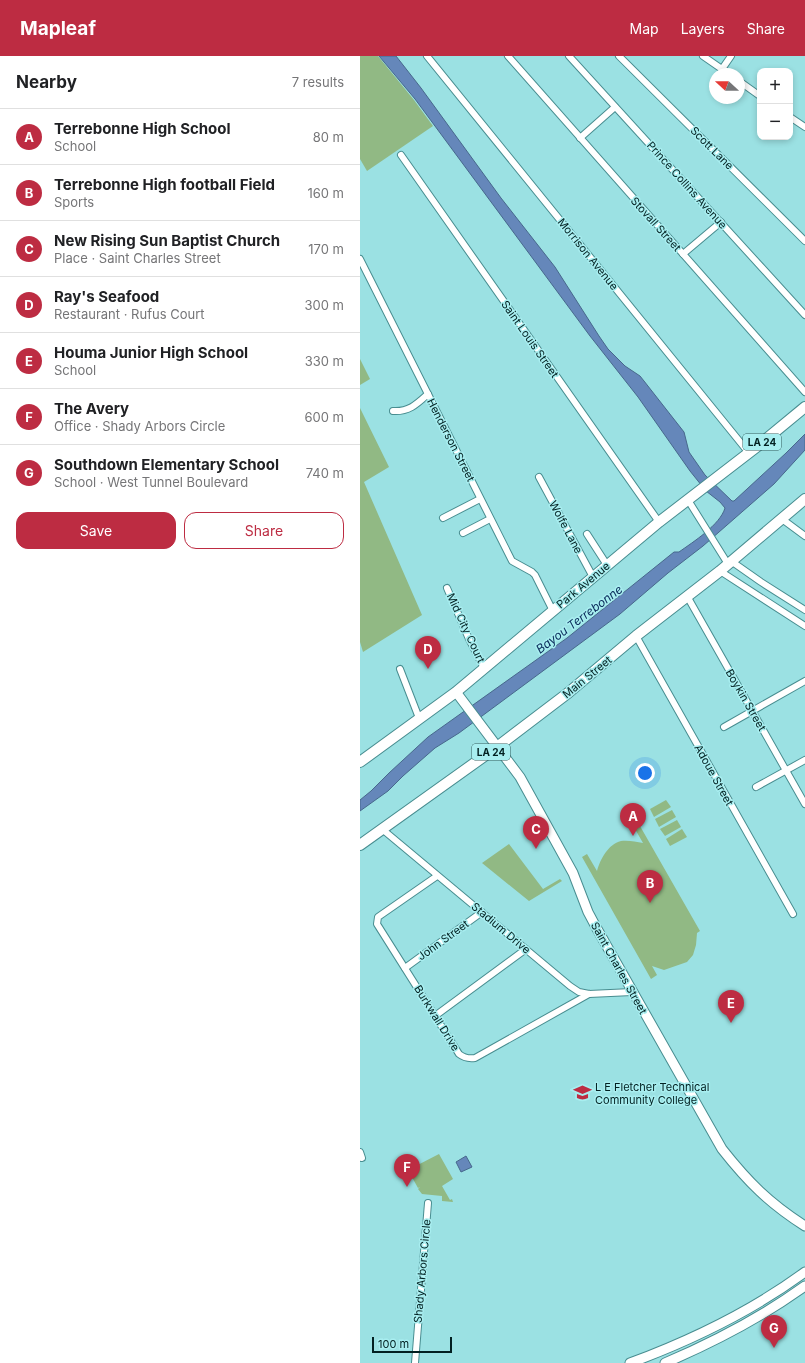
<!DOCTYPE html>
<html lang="en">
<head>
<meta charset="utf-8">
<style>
	:root { --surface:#fff; --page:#f6f6f6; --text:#202124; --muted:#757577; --line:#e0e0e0; --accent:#bd2c42 }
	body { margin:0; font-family:Inter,sans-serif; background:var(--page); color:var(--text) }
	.controls { position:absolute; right:12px; top:12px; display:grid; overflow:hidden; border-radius:8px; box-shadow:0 2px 6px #0003 }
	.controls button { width:36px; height:36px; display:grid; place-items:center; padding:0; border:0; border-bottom:1px solid var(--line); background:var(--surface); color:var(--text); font:20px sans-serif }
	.compass { position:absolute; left:349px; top:12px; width:36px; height:36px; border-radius:50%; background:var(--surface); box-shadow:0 2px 6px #0003; rotate:291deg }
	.scale { position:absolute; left:12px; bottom:10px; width:80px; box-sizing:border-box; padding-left:4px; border:2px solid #022021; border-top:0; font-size:11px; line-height:14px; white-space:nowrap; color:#022021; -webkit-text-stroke:3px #a8eef0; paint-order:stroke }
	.you { position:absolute; left:285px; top:717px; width:14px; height:14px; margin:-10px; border:3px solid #fff; border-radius:50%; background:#1a73e8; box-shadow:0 0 0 6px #1a73e833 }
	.badge { display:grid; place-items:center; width:26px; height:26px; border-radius:50%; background:var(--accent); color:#fff; font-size:13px; font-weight:700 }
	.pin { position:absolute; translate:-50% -33px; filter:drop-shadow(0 1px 2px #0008) }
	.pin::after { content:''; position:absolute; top:21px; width:14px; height:12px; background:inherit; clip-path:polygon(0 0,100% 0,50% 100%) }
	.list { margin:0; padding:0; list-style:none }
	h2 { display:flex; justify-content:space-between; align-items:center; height:52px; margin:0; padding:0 16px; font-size:17px }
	h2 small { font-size:13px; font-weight:400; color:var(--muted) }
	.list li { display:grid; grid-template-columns:26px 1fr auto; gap:12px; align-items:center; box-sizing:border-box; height:56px; padding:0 16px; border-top:1px solid var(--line) }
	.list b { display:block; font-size:15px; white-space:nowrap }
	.list p { margin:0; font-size:13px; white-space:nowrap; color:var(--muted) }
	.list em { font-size:13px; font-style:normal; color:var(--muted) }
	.actions { display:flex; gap:8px; padding:12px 16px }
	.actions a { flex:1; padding:9px 0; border:1px solid var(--accent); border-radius:12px; text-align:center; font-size:14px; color:var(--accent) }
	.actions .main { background:var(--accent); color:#fff }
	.map { position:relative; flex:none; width:445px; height:1307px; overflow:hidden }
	header { display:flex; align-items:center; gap:24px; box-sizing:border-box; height:56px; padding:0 20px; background:var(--accent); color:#fff }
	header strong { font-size:19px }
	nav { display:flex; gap:22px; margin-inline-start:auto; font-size:14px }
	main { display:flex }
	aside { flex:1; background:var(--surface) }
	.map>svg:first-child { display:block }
</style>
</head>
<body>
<header>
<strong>Mapleaf</strong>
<nav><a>Map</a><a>Layers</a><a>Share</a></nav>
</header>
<main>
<aside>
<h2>Nearby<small>7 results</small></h2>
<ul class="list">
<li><span class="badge">A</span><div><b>Terrebonne High School</b><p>School</p></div><em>80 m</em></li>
<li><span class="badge">B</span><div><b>Terrebonne High football Field</b><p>Sports</p></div><em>160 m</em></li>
<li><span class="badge">C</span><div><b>New Rising Sun Baptist Church</b><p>Place · Saint Charles Street</p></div><em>170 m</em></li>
<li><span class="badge">D</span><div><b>Ray's Seafood</b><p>Restaurant · Rufus Court</p></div><em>300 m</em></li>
<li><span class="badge">E</span><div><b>Houma Junior High School</b><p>School</p></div><em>330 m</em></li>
<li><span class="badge">F</span><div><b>The Avery</b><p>Office · Shady Arbors Circle</p></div><em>600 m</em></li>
<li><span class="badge">G</span><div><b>Southdown Elementary School</b><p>School · West Tunnel Boulevard</p></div><em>740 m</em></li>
</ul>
<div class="actions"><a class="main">Save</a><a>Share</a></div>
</aside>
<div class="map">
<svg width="445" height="1307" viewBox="0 0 445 1307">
	<rect width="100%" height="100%" fill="#9be1e3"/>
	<g fill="#91b984">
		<path d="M0 0H18L54 44 73 70 7 115 0 103Z"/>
		<path d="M0 303 10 323 0 329Z"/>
		<path d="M0 352 29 411 4 426 62 559 3 596 0 586Z"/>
		<path d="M306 744 311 751 294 761 290 753Z"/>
		<path d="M312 754 316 761 299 771 295 763Z"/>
		<path d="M317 764 321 771 305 780 300 773Z"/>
		<path d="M280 770 340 875 337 877 336 889 333 899 327 906 304 914 292 910 297 919 291 923 222 801 227 798 237 815C240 804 248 788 261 785 269 784 276 786 283 787L275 773Z"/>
		<path d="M322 773 327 781 310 790 306 783Z"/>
		<path d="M149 788 183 833 200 823 202 825 169 845 122 807Z"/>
		<path d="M79 1098 93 1123 82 1130 90 1144 92 1143 93 1146 82 1145V1140L62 1138 58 1133 60 1131 58 1132 48 1114Z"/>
	</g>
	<g fill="#6587ba" stroke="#47688c">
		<path d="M19 0H36L61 32 141 142 195 211 239 280 248 293 265 310 280 320 284 325 324 376 329 396 345 419 372 445H374L426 397 445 378V394L414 428 343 490 308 517 260 558 99 677 75 692 43 720 28 735 0 755V744L11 735 29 717 68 681 207 582 314 496H319C333 486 360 469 365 452L360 446 346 435 330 415 278 341 230 280 55 43Z"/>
		<path d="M106 1100 112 1111 101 1116 96 1106Z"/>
	</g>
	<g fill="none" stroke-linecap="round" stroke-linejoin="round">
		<defs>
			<g id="street">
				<path d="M67 0 389 397"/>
				<path d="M148 0 445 336"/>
				<path d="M209 0 445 259"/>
				<path d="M259 0 445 185"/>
				<path d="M343 0 369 18"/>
				<path d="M362 13 371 0"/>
				<path d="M379 25 400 40"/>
				<path d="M430 61 445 71"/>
				<path d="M220 82 255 51"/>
				<path d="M41 99 299 466"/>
				<path d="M323 198 361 166"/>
				<path d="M0 203 152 505 172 516 175 519 193 555"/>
				<path d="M33 355C49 356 57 348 68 338"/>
				<path d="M179 421 233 521"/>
				<path d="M328 444 368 508"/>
				<path d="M83 462 120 443"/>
				<path d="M422 463 445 480"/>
				<path d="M103 477 130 463"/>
				<path d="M227 478 247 509"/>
				<path d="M371 505 401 526 445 554"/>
				<path d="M360 515 445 570"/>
				<path d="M87 532 109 583 124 612"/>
				<path d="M327 540 445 748"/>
				<path d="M276 580 433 858"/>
				<path d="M40 613 59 662"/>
				<path d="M364 671 445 625"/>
				<path d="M396 731 445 704"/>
				<path d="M22 773 210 930 219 936 229 938 272 936"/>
				<path d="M77 820 18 861 17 868 99 998C104 1002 108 1003 115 1002L229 938"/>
				<path d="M45 912 122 856"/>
				<path d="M75 960 166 893"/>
				<path d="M0 1096 2 1102"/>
				<path d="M55 1307 68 1147"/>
			</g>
			<g id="secondary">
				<path d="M96 636 160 721 213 817 228 856 236 871 362 1093C388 1126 409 1147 445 1170"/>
				<path d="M270 1307C332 1284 392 1255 445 1216"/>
				<path d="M305 1307C354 1286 402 1261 445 1230"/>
			</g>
			<g id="primary">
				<path d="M0 706 96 636 299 466 399 389 445 351"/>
				<path d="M0 789 137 691 208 637 276 580 360 515 445 443"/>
			</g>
		</defs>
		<use href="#street" stroke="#488d90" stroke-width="8"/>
		<use href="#secondary" stroke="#488d90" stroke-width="11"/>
		<use href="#primary" stroke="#488d90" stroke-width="12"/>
		<use href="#street" stroke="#fff" stroke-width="6"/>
		<use href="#secondary" stroke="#fff" stroke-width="9"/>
		<use href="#primary" stroke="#fff" stroke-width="10"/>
	</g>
	<defs>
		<symbol id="university-bare" viewBox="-9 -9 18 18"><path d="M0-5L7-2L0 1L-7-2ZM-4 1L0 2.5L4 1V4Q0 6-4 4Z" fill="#bd2c42" stroke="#a8eef0" stroke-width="2.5" paint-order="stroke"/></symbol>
	</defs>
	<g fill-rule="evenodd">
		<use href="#university-bare" x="210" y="1024" width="25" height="25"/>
	</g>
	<g text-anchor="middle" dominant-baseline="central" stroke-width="3" stroke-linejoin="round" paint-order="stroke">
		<g fill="#a8eef0" stroke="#345e5f" stroke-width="1">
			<rect x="383" y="378" width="38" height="16" rx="3"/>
			<rect x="112" y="688" width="38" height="16" rx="3"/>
		</g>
		<g font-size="10" font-weight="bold" fill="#022021">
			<text x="402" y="386">LA 24</text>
			<text x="131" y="696">LA 24</text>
		</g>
		<g font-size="11" fill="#022021" stroke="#a8eef0">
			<text transform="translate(352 92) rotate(45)">Scott Lane</text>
			<text transform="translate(327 129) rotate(48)">Prince Collins Avenue</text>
			<text transform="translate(296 168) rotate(48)">Stovall Street</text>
			<text transform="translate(228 198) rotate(51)">Morrison Avenue</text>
			<text transform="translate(170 283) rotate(55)">Saint Louis Street</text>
			<text transform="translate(91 384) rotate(63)">Henderson Street</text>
			<text transform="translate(206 471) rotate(62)">Wolfe Lane</text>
			<text transform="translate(223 529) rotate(-40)">Park Avenue</text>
			<text transform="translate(106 572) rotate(65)">Mid City Court</text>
			<text transform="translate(227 621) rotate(-39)">Main Street</text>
			<text transform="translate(386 644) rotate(60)">Boykin Street</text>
			<text transform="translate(354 719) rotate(61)">Adoue Street</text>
			<text transform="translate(141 872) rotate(40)">Stadium Drive</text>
			<text transform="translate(83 884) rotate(-36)">John Street</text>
			<text transform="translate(259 912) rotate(61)">Saint Charles Street</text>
			<text transform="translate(77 962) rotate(58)">Burkwall Drive</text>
			<text transform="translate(62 1215) rotate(-85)">Shady Arbors Circle</text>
		</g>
		<g font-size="11" fill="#022021" stroke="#a8eef0" text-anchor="start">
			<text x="235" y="1031">L E Fletcher Technical<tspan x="235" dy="13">Community College</tspan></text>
		</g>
		<g font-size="12" font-style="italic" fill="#082958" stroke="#a8eef0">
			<text transform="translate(219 563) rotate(-37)">Bayou Terrebonne</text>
		</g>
	</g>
</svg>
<div class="controls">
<button>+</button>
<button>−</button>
</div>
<svg class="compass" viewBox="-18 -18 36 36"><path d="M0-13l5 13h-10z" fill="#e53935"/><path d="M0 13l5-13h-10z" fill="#757577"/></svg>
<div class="scale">100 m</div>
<div class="you"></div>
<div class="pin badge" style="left:273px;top:780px">A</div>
<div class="pin badge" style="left:290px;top:847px">B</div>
<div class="pin badge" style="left:176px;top:793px">C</div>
<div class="pin badge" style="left:68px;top:613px">D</div>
<div class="pin badge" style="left:371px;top:967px">E</div>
<div class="pin badge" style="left:47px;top:1131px">F</div>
<div class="pin badge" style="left:414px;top:1292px">G</div>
</div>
</main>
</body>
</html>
